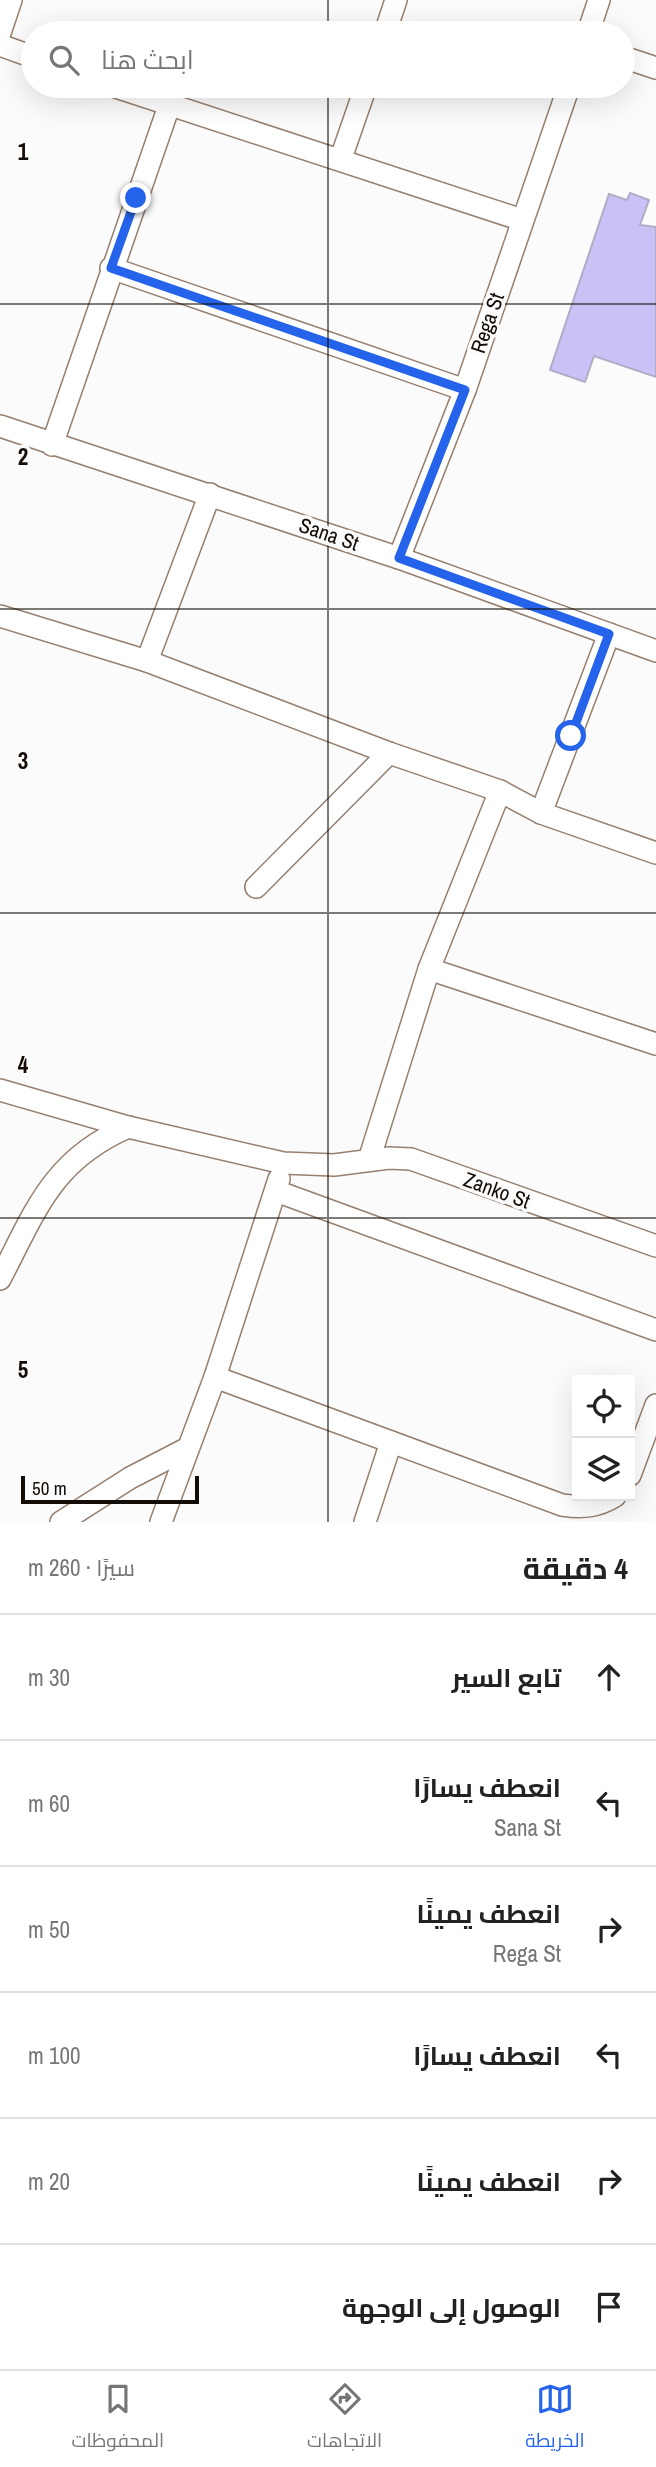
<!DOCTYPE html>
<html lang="ar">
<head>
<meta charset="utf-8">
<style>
	:root { --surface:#fff; --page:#f2f2f2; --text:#222; --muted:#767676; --line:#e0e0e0; --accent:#2563eb }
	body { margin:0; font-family:"Archivo Narrow",Cairo,sans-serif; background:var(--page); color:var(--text); direction:rtl }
	.controls { position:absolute; right:21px; bottom:21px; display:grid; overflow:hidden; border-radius:0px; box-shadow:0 7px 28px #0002 }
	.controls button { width:63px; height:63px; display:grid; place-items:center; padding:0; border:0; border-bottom:2px solid var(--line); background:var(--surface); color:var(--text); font:35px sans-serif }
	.scale { position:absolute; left:21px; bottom:18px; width:178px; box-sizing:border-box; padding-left:7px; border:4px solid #140c06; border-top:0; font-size:19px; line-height:24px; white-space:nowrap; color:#140c06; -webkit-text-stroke:5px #fbfbfb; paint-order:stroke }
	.stop { position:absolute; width:21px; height:21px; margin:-16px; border:5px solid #2563eb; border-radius:50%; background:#fff }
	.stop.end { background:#2563eb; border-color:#fff; box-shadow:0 2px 7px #0008 }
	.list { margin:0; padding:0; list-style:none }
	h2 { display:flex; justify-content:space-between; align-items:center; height:91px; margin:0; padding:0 28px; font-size:30px }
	h2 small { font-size:23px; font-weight:400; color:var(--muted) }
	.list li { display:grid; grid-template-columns:46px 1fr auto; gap:21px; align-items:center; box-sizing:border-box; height:126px; padding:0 28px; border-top:2px solid var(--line) }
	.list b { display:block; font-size:26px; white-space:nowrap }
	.list p { margin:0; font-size:23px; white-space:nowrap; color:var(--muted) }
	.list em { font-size:23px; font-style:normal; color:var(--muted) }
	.icon { flex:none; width:38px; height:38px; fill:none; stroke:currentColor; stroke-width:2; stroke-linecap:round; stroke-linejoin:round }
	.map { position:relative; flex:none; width:656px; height:1522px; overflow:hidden; direction:ltr }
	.search { position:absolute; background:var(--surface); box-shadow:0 7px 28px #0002; left:21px; right:21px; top:21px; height:77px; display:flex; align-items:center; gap:18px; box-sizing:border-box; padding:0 24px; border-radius:38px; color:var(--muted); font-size:26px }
	.sheet { height:847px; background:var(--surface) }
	nav { display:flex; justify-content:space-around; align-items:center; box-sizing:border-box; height:98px; border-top:2px solid var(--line); background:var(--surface); font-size:19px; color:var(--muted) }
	nav a { display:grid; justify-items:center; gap:4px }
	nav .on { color:var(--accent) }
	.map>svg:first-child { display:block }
</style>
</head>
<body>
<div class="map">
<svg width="656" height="1522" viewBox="0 0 656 1522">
	<rect width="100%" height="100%" fill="#fbfbfb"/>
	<path fill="#cac1f6" stroke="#b0acc6" stroke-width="2" d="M630 193 649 200 640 225 656 227V377L594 356 585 382 550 370 609 194 627 200Z"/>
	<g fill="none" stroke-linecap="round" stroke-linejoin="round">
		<defs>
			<g id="street">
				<path d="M0 33 11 0"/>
				<path d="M385 33 396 0"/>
				<path d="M588 33 599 0"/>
				<path d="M0 45 33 57"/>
				<path d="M623 57 656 68"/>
				<path d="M113 86 522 220"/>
				<path d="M341 158 366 86"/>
				<path d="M111 268 465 390"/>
				<path d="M0 426 399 558 656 651"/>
				<path d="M52 445 169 106"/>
				<path d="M399 558 465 390 569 86"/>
				<path d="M0 616 147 661 389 753 500 791"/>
				<path d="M147 661 210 494"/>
				<path d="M541 813 609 634"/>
				<path d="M256 887 389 753"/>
				<path d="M429 969 656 1044"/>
				<path d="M0 1090 128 1127 283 1163 334 1165 389 1158 411 1159 656 1246"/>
				<path d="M369 1160 429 969 500 791 541 813 656 853"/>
				<path d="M276 1191 656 1330"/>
				<path d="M0 1279C36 1210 52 1160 128 1127"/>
				<path d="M215 1377 562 1505C583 1508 597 1507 615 1496"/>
				<path d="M630 1475 656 1405"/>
				<path d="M61 1522 130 1478 188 1448"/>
				<path d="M161 1522 215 1377 279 1179"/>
				<path d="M365 1522 391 1442"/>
			</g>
		</defs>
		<use href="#street" stroke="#967f6e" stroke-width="24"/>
		<use href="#street" stroke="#fff" stroke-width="21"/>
	</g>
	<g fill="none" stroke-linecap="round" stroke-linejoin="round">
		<path stroke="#2563eb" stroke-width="9" d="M136 198 111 268 465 390 399 558 609 634 571 736"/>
	</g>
	<path fill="none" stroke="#140c06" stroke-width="2" stroke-opacity="0.55" d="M328 0V33M328 86V1522M0 304H656M0 609H656M0 913H656M0 1218H656"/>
	<g text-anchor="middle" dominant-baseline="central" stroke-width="7" stroke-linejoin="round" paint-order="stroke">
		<g font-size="21" fill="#140c06" stroke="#fbfbfb">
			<text transform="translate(487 323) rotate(-71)">Rega St</text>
			<text transform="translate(329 534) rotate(19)">Sana St</text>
			<text transform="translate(497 1190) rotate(20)">Zanko St</text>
		</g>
	</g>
	<g font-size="23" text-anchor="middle" font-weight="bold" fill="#140c06" stroke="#fbfbfb" stroke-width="7" stroke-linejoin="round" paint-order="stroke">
		<text x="23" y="160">1</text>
		<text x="23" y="465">2</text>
		<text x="23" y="769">3</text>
		<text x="23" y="1073">4</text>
		<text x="23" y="1378">5</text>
	</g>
</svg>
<div class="controls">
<button><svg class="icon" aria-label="locate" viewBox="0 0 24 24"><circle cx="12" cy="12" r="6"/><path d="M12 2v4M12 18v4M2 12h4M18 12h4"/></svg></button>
<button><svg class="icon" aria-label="layers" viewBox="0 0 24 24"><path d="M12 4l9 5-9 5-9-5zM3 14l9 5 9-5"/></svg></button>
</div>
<div class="scale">50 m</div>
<div class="stop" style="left:571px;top:736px"></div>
<div class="stop end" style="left:136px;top:198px"></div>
<div class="search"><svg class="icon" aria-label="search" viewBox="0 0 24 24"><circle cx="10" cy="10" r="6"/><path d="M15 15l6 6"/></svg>ابحث هنا</div>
</div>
<section class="sheet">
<h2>4 دقيقة<small>سيرًا · 260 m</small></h2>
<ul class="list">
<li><svg class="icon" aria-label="ahead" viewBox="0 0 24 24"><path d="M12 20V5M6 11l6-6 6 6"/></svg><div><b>تابع السير</b></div><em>30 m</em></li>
<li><svg class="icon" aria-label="left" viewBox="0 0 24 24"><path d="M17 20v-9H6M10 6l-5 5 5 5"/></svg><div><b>انعطف يسارًا</b><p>Sana St</p></div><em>60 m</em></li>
<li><svg class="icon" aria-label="right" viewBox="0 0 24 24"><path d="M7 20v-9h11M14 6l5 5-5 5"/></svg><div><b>انعطف يمينًا</b><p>Rega St</p></div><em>50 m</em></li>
<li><svg class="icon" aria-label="left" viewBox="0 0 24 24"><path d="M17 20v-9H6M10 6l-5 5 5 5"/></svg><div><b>انعطف يسارًا</b></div><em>100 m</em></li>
<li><svg class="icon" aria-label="right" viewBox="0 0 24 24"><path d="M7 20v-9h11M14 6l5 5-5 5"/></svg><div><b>انعطف يمينًا</b></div><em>20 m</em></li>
<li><svg class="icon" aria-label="arrive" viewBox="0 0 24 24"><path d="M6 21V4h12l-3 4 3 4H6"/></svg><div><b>الوصول إلى الوجهة</b></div></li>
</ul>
</section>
<nav>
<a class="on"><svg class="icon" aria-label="map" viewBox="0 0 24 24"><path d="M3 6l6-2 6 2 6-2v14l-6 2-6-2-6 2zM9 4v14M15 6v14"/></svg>الخريطة</a>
<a><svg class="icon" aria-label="directions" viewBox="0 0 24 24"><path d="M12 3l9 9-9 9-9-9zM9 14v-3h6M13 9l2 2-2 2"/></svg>الاتجاهات</a>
<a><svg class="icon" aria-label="saved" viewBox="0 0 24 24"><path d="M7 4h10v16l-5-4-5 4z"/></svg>المحفوظات</a>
</nav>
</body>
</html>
